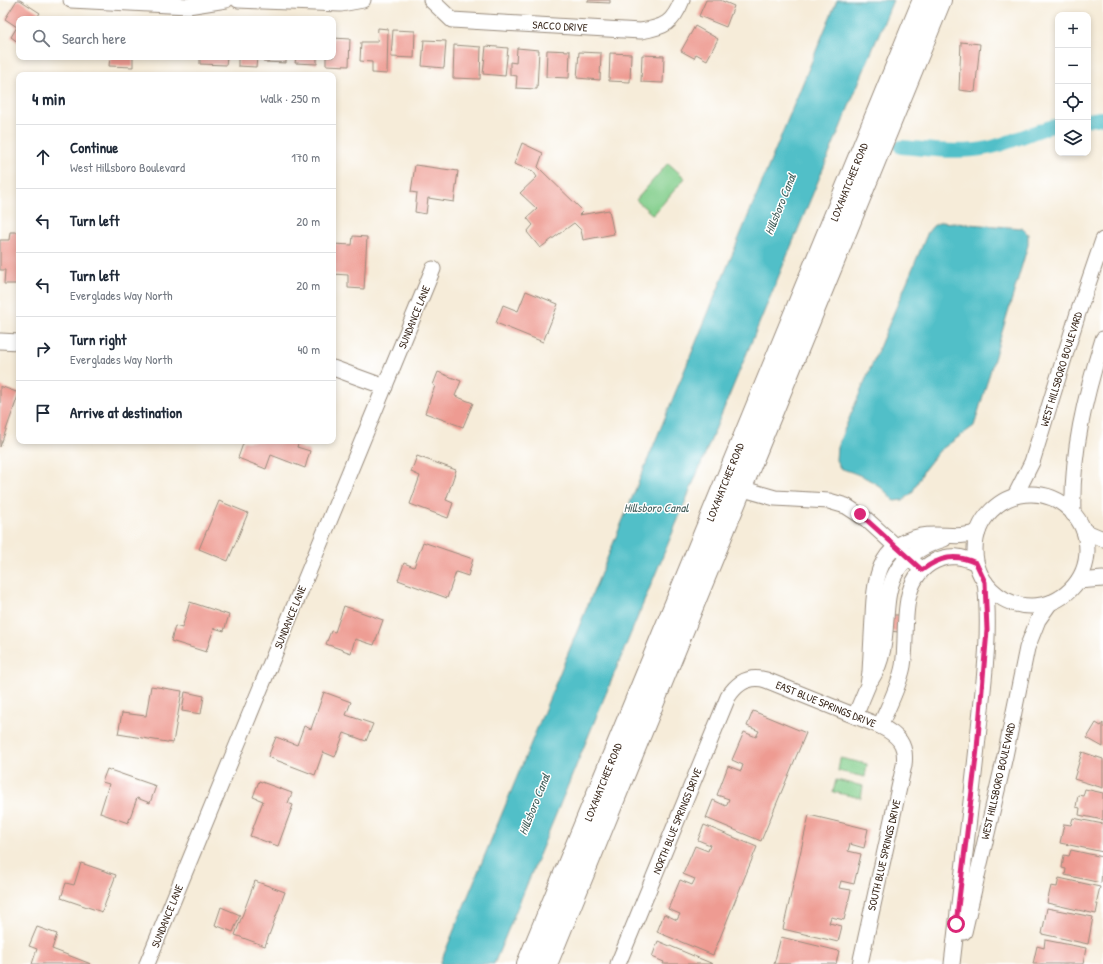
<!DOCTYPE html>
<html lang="en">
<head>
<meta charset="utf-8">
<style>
	:root { --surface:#fff; --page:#f6f6f7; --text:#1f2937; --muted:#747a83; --line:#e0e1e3 }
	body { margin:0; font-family:"Patrick Hand",sans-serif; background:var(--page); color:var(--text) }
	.controls { position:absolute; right:12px; top:12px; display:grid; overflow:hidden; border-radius:8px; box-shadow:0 2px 6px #0003 }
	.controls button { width:36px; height:36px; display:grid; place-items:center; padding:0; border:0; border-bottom:1px solid var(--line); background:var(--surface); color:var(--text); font:20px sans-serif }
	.stop { position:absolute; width:12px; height:12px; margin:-9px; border:3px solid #db2777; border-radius:50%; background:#fff }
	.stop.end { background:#db2777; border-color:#fff; box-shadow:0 1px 4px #0008 }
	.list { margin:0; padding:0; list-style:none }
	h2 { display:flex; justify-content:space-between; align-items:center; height:52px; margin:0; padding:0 16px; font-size:17px }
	h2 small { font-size:13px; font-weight:400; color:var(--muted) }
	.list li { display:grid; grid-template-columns:26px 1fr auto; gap:12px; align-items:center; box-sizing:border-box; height:64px; padding:0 16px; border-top:1px solid var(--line) }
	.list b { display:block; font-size:15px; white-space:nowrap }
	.list p { margin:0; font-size:13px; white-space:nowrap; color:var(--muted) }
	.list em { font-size:13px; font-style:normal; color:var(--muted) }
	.icon { flex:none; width:22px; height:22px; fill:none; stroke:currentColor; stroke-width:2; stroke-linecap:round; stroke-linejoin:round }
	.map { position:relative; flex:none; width:1103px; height:964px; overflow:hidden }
	.search { position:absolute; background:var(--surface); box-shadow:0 2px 6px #0003; left:16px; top:16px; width:320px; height:44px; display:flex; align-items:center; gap:10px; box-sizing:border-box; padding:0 14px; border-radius:8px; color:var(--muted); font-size:15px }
	.panel { position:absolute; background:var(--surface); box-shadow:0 2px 6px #0003; left:16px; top:72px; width:320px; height:372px; border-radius:8px }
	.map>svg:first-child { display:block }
</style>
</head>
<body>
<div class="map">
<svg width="1103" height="964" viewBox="0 0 1103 964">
	<rect width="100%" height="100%" fill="#fff"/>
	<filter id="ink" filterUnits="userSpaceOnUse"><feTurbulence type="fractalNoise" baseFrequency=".025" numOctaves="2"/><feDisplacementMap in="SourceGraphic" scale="8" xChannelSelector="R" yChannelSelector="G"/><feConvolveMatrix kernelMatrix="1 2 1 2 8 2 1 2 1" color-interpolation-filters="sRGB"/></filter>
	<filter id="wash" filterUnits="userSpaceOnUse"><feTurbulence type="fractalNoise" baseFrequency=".012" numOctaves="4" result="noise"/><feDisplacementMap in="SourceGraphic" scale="16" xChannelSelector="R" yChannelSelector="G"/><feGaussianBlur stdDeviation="0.9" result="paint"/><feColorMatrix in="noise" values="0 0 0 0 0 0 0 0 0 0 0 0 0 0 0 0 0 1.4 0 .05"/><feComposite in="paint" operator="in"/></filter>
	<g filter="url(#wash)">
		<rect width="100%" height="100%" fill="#f6ecd9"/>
		<g fill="#84cf8d" stroke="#607c56">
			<path d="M668 163 685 178 653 215 636 200Z"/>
			<path d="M840 758 867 764 865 777 838 771Z"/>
			<path d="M836 780 863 786 861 798 833 792Z"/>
		</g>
		<g fill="#51bfc8" stroke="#467473">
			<path d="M837 0H893L494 964H440Z"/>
			<path d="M941 222 1022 228 1028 234V245L974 426 939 451 924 470 912 493 903 500 894 501C878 481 863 476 840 468L836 460 837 447 928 232 933 226Z"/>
		</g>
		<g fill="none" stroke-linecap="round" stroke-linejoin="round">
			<g stroke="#51bfc8" stroke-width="14">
				<path d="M1088 120 1101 118"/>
				<path d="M901 147C929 149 960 154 988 148 1012 143 1034 130 1058 125"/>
			</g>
		</g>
		<g id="blocks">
			<g fill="#ee9b92">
				<path d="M17 0H20L40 13 36 19H19V43L11 37 17 27 5 19Z"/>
				<path d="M588 0H610V3L588 2Z"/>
				<path d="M706 0H720L734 6 726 27 699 16Z"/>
				<path d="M695 26 718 39 707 60 696 54 694 58 681 51Z"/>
				<path d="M378 28 388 29 387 74 372 73V62L360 61 361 42H377Z"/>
				<path d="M393 30 415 31 414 58 391 57Z"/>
				<path d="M333 38 350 39 349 66 326 65V57H333Z"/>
				<path d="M424 40 446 41 444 68 422 66Z"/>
				<path d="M961 42 980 44 975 92 959 90Z"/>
				<path d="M454 45 481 47 480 79 453 78Z"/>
				<path d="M486 46 508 48 505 76 483 74Z"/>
				<path d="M517 48 539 50 537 89 516 88 517 76 510 75V62L516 63Z"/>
				<path d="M547 50 570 51 569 78 546 77Z"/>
				<path d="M579 52 601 53 600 80 577 78Z"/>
				<path d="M610 53 631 54 630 82 609 81Z"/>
				<path d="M642 55 664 56 663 83 641 82Z"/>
				<path d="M110 57H133V67L109 66Z"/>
				<path d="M200 57H227L226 65 200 64Z"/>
				<path d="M238 57H257L256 67 238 66Z"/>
				<path d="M264 57H286V63L264 62Z"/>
				<path d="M296 57H317V64L295 63Z"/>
				<path d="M522 143 543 153 538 167 583 211 579 215 609 210 614 234 583 240 581 230 574 223 540 248 527 232 533 225 527 218 537 209 520 193 537 177 533 171 514 164Z"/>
				<path d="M415 165 458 171 454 202 428 198 426 214 415 212 417 193 411 192Z"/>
				<path d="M10 232H19V284H4L5 270H0V240H9Z"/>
				<path d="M353 236 367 237 364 289 348 288V275L333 274V244L352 245Z"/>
				<path d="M526 291 558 304 543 342 496 323 503 305 518 311Z"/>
				<path d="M438 372 461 381 455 396 473 403 463 427 425 413 435 386 433 385Z"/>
				<path d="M0 386 19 393 0 447Z"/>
				<path d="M244 441H299L297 447 310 451 305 468 271 455 266 469 238 458Z"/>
				<path d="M417 456 456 470 446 500 453 503 448 518 410 504 420 476 411 472Z"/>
				<path d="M219 501 248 513 228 561 199 549Z"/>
				<path d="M423 542 473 559 468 576 456 572 447 598 398 580 404 563 414 567Z"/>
				<path d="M190 602 229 615 224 631 214 628 206 652 171 641 175 626 182 628Z"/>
				<path d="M344 606 383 620 374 645 355 639 351 653 326 644 331 631 335 632Z"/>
				<path d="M891 615H899V632L889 631Z"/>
				<path d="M151 686 182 691 173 743 118 734 122 713 146 716Z"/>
				<path d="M185 692 204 696 201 714 182 711Z"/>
				<path d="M324 692 351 702 346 715 373 724 366 741 344 733 335 757 323 752 315 775 268 757 276 737 297 745 304 726 311 729Z"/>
				<path d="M753 711 806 733 761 841 706 818 713 800 726 806 729 799 717 795 728 766 741 771 743 765 732 760 744 732 756 737 759 731 747 726Z"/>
				<path d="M1096 723 1101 726 1103 723V747L1087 738Z"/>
				<path d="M1082 752 1103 759V788L1074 779Z"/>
				<path d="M107 769 156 786 150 803 137 798 128 823 100 813 109 784 102 782Z"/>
				<path d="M259 781 292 793 288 803 293 805 278 846 250 836 263 801 253 797Z"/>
				<path d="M1085 789 1103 793V820L1079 815 1080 808 1076 807 1078 795 1083 796Z"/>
				<path d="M809 815 868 829 864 848 850 844 848 851 861 854 854 884 841 881 839 888 851 890 844 920 831 917 829 923 842 926 838 942 783 929Z"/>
				<path d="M1073 818 1103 824V852L1060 843 1064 824 1071 825Z"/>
				<path d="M704 825 757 847 713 955 657 932 664 914 677 920 680 914 668 909 680 880 692 885 695 879 683 874 695 846 708 851 710 845 698 840Z"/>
				<path d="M1071 850 1103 857 1101 883 1065 875 1066 869 1062 868 1064 855 1069 856Z"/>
				<path d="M81 863 116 875 102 912 61 898 66 883 74 885Z"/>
				<path d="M1059 878 1100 887 1096 904H1098L1096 914 1047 903 1051 886 1057 887Z"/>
				<path d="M255 881 285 892 265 946 235 935Z"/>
				<path d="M221 907 240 915 233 932 215 925Z"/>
				<path d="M1047 908 1093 917 1088 944 1042 934Z"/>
				<path d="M37 927 57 934 52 949 91 964H32L37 949 29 946Z"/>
				<path d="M781 937 839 951 836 964H774Z"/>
				<path d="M1045 940 1086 948 1083 964H1033L1037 946 1044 948Z"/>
				<path d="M658 941 713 964H663L664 962 652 957Z"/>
			</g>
		</g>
	</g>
	<g filter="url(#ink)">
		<use href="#blocks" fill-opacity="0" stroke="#988b7c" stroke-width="1"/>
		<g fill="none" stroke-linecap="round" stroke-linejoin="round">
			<defs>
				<g id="street">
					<path d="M71 0 188 6 226 0"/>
					<path d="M238 0 341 4 363 0"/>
					<path d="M431 0 452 20 641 31C665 27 673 23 682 0"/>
					<path d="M0 341 19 342"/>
					<path d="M333 368 385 387"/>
					<path d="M740 488 775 498 829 501 846 506 866 519 922 570"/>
					<circle cx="1031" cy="550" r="56"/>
					<path d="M1015 496 1032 462 1078 313 1103 240"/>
					<path d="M1073 514C1071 454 1085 396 1103 339"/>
					<path d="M1084 531 1103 539"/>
					<path d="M1078 581 1103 579"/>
					<path d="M871 680C904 628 858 566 944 539"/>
					<path d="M855 716 868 685 870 672C871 653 872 635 873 617 874 580 878 545 921 536 941 532 957 540 978 532"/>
					<path d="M880 726C888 707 899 687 903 666 909 631 896 580 935 561 950 554 962 556 976 563"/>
					<path d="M964 932 1005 756 1027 648 1038 620 1050 603"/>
					<path d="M147 964 433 269"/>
					<path d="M618 964 728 697C737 683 749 675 766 680L880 726C898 735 907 744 904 765L860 964"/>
					<path d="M952 964C961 885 971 807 979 728 984 680 991 631 985 582"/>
				</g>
				<g id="secondary">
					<path d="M528 964 924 0"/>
					<path d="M546 964 940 0"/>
				</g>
			</defs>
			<use href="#street" stroke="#988b7c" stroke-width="17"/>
			<use href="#secondary" stroke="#988b7c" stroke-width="24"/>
			<use href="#street" stroke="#fff" stroke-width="15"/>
			<use href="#secondary" stroke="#fff" stroke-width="22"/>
		</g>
	</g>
	<g fill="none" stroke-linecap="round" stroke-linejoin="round" filter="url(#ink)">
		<path stroke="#db2777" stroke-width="5" d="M860 514 922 570C940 557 955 553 976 563L985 582 987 630 977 749 956 924"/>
	</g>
	<g text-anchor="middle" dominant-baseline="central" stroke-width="3" stroke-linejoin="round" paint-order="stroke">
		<g font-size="11" fill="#3b2a1e" stroke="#fff">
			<text transform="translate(560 26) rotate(3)">SACCO DRIVE</text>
			<text transform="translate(849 182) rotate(-68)">LOXAHATCHEE ROAD</text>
			<text transform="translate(414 317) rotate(-68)">SUNDANCE LANE</text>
			<text transform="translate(1061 369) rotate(-73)">WEST HILLSBORO BOULEVARD</text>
			<text transform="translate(725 482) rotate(-68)">LOXAHATCHEE ROAD</text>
			<text transform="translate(290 617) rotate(-68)">SUNDANCE LANE</text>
			<text transform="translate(826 704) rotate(22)">EAST BLUE SPRINGS DRIVE</text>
			<text transform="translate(998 781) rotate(-77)">WEST HILLSBORO BOULEVARD</text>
			<text transform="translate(603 782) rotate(-68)">LOXAHATCHEE ROAD</text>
			<text transform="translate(677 821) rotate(-68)">NORTH BLUE SPRINGS DRIVE</text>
			<text transform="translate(884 855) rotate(-77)">SOUTH BLUE SPRINGS DRIVE</text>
			<text transform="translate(167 916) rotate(-68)">SUNDANCE LANE</text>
		</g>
		<g font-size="12" font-style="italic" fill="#435e5a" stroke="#fff">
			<text transform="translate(780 204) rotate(-68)">Hillsboro Canal</text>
			<text x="656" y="507">Hillsboro Canal</text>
			<text transform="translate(534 804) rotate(-68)">Hillsboro Canal</text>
		</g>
	</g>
</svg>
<div class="controls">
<button>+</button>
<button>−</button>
<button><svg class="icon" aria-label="locate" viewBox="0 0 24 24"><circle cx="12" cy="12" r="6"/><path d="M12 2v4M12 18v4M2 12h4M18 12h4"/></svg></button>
<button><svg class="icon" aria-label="layers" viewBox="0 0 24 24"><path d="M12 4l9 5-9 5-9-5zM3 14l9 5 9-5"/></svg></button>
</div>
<div class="stop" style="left:956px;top:924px"></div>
<div class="stop end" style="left:860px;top:514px"></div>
<div class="search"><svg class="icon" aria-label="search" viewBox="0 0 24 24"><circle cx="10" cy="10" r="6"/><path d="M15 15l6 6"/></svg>Search here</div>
<section class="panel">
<h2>4 min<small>Walk · 250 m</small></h2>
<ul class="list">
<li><svg class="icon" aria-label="ahead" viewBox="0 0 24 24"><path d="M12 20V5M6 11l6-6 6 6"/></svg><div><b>Continue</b><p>West Hillsboro Boulevard</p></div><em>170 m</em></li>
<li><svg class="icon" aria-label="left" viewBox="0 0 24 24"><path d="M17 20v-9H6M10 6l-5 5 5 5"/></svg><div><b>Turn left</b></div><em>20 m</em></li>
<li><svg class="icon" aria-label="left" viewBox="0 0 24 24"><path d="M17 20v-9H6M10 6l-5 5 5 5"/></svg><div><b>Turn left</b><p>Everglades Way North</p></div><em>20 m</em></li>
<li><svg class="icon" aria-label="right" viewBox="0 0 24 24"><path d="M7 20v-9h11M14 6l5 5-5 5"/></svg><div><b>Turn right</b><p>Everglades Way North</p></div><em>40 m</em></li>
<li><svg class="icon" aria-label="arrive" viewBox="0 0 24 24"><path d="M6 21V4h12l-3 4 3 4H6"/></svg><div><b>Arrive at destination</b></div></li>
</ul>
</section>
</div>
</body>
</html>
